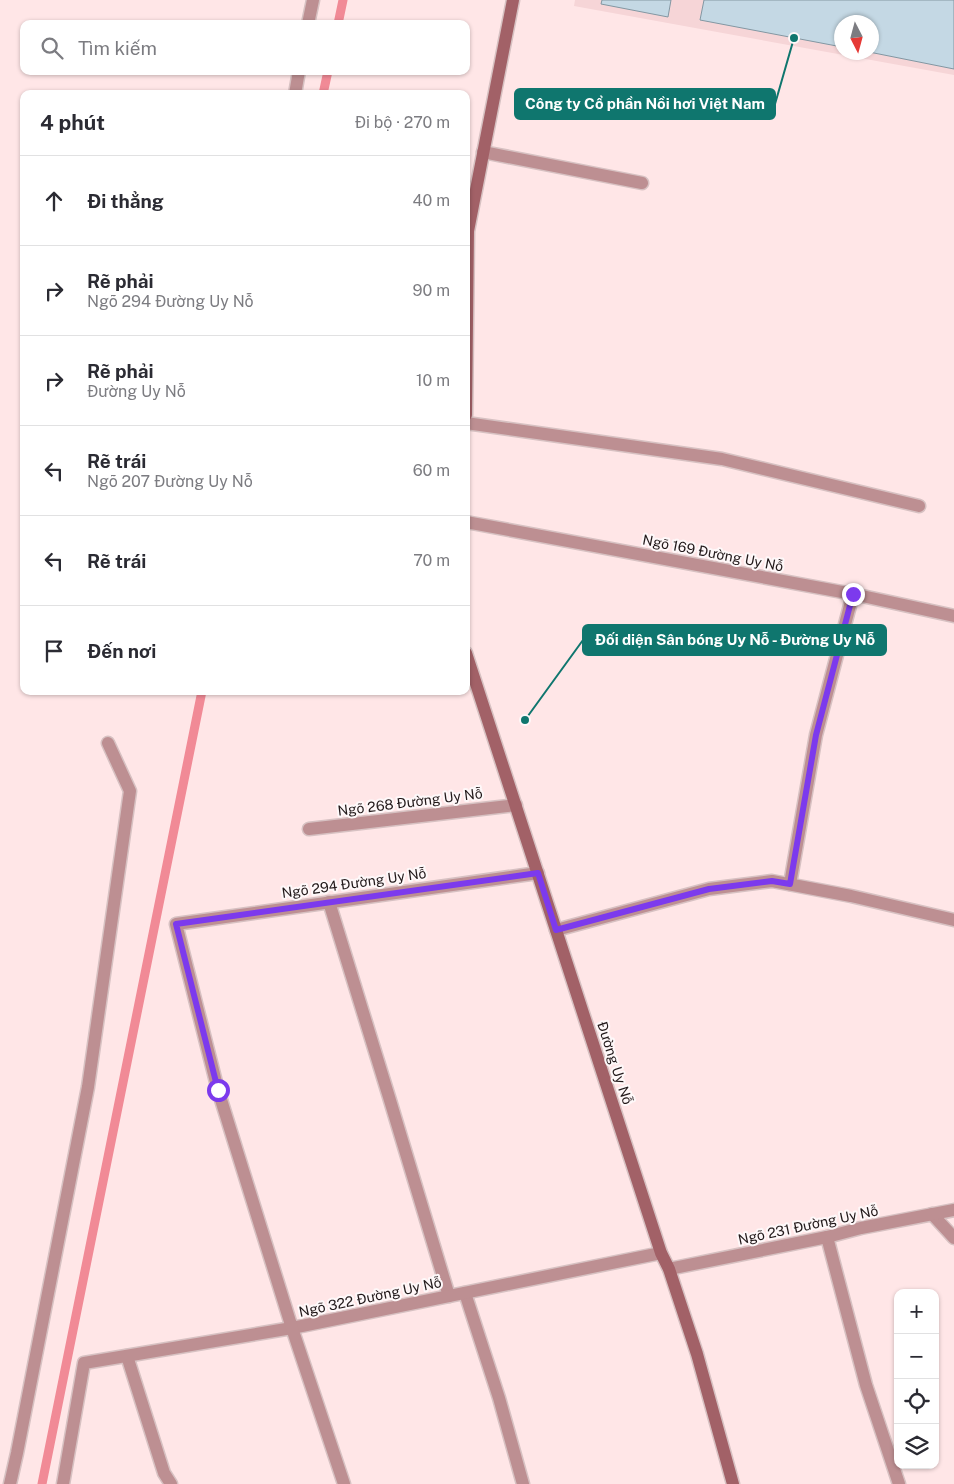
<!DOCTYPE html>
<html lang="vi">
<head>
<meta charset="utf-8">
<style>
	:root { --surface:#fff; --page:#f7f7f7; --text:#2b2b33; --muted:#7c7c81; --line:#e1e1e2 }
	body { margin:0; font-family:"Public Sans",sans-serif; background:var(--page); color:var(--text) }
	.controls { position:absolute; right:15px; bottom:15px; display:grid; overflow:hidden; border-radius:10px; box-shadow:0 1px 4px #0004 }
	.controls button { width:45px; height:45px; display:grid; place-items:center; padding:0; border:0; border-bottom:1px solid var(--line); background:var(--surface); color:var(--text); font:25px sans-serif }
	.compass { position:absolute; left:834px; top:15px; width:45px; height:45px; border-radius:50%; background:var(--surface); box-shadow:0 1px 4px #0004; rotate:174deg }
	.stop { position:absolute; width:15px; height:15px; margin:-11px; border:4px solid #7c3aed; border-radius:50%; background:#fff }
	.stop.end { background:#7c3aed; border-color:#fff; box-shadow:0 1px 5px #0008 }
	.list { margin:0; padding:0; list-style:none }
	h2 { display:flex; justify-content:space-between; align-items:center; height:65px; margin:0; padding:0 20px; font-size:21px }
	h2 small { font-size:16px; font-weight:400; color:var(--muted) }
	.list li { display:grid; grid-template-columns:32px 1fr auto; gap:15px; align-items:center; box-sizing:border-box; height:90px; padding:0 20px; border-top:1px solid var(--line) }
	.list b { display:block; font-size:19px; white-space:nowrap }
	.list p { margin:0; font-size:16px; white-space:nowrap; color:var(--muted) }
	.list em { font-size:16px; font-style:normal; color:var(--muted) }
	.icon { flex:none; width:28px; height:28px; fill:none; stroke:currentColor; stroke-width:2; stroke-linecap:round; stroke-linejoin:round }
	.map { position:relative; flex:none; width:954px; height:1484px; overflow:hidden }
	.search { position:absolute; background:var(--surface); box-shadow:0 1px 4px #0004; left:20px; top:20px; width:450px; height:55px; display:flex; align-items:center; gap:12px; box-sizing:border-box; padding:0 18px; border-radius:10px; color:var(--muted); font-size:19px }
	.panel { position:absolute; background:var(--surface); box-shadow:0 1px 4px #0004; left:20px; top:90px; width:450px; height:605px; border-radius:10px }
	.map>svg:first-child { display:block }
</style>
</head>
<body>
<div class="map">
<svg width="954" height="1484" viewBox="0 0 954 1484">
	<rect width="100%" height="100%" fill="#ffe6e7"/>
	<path fill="#f6d5d7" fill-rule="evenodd" d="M575 0H954V75L574 6ZM842 22H872V52H842Z"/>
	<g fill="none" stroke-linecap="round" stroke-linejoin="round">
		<g stroke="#f18a96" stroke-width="9">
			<path d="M338 24 343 0"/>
			<path d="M323 94 328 71"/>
			<path d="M42 1484 202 691"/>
		</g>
	</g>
	<g fill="#c4d8e4" stroke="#8397a2">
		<path d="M602 0H671L668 17 601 4Z"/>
		<path d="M704 0H954V69L869 52H872V22H842V47L700 20Z"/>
	</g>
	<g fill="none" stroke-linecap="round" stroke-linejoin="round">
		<defs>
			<g id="lane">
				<path d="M483 152 642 183"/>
				<path d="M932 1214 954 1238"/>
			</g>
			<g id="street">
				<path d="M308 24 313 0"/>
				<path d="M295 94 299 71"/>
				<path d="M466 423 722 459 919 506"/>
				<path d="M466 522 853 594 954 616"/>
				<path d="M309 829 516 805"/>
				<path d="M790 884 816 735 853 594"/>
				<path d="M329 902 389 1097 449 1296"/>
				<path d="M556 930 709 889 772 881 851 896 954 920"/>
				<path d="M827 1237 866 1385 899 1484"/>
				<path d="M669 1269 827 1237 861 1228 954 1210"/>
				<path d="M465 1293 499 1398 523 1484"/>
				<path d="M127 1356 164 1473 171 1484"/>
				<path d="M10 1484 17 1453 88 1087 130 791 108 743"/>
				<path d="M63 1484 84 1363 292 1328 661 1253"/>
				<path d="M344 1484 292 1328 218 1090 176 924 538 873"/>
			</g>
			<g id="secondary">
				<path d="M466 415 468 231 513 0"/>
				<path d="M466 653 661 1253 669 1269 697 1354 733 1484"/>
			</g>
		</defs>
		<use href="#lane" stroke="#d7c1c2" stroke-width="15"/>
		<use href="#street" stroke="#d7c1c2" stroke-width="15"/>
		<use href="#secondary" stroke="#d7c1c2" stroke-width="15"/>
		<use href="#lane" stroke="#bd8f92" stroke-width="12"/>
		<use href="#street" stroke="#bd8f92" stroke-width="12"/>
		<use href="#secondary" stroke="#a26167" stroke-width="12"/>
	</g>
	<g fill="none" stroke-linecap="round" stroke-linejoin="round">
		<path stroke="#7c3aed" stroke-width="6" d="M218 1090 176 924 538 873 556 930 709 889 772 881 790 884 816 735 853 594"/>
	</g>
	<g text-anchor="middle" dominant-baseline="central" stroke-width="4" stroke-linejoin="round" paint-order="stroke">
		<g font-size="14" fill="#22191a" stroke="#fef8f9">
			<text transform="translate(713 553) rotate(11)">Ngõ 169 Đường Uy Nỗ</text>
			<text transform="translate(410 802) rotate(-7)">Ngõ 268 Đường Uy Nỗ</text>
			<text transform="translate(354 883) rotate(-8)">Ngõ 294 Đường Uy Nỗ</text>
			<text transform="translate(615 1063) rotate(72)">Đường Uy Nỗ</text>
			<text transform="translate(808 1225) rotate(-12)">Ngõ 231 Đường Uy Nỗ</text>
			<text transform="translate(370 1297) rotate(-12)">Ngõ 322 Đường Uy Nỗ</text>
		</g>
	</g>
	<path fill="none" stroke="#0f766e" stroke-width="2" d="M794 38L775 104M525 720L583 640"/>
	<g fill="#0f766e" stroke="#fef8f9" stroke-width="2">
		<circle cx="794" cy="38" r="5"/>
		<circle cx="525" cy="720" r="5"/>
	</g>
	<g fill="#0f766e" stroke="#0f766e" stroke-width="2">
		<rect x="515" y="89" width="260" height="30" rx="5"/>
		<rect x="583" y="625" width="303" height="30" rx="5"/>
	</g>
	<g font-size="15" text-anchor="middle" font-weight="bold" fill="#fff">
		<text x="645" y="109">Công ty Cổ phần Nồi hơi Việt Nam</text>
		<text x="735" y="645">Đối diện Sân bóng Uy Nỗ - Đường Uy Nỗ</text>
	</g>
</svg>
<div class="controls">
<button>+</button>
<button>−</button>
<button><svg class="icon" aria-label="locate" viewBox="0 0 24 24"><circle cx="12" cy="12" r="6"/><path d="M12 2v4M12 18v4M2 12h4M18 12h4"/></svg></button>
<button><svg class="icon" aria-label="layers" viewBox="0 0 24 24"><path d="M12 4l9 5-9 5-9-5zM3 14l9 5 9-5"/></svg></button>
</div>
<svg class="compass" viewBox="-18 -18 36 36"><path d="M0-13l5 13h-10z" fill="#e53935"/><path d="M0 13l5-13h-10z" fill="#7c7c81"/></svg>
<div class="stop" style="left:218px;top:1090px"></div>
<div class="stop end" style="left:853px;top:594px"></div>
<div class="search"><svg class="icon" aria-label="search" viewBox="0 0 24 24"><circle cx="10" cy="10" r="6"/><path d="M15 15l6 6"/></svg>Tìm kiếm</div>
<section class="panel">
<h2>4 phút<small>Đi bộ · 270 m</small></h2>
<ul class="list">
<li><svg class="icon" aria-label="ahead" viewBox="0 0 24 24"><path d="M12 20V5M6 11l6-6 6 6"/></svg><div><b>Đi thẳng</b></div><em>40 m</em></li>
<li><svg class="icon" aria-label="right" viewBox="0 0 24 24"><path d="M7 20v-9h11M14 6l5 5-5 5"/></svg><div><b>Rẽ phải</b><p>Ngõ 294 Đường Uy Nỗ</p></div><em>90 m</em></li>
<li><svg class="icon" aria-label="right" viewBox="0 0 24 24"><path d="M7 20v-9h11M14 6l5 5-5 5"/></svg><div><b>Rẽ phải</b><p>Đường Uy Nỗ</p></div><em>10 m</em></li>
<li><svg class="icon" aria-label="left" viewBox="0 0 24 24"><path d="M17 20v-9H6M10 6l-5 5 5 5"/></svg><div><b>Rẽ trái</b><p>Ngõ 207 Đường Uy Nỗ</p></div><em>60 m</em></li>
<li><svg class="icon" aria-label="left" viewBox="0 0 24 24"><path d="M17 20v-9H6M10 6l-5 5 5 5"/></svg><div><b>Rẽ trái</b></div><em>70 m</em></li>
<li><svg class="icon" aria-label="arrive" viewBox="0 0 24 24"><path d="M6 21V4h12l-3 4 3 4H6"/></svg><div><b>Đến nơi</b></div></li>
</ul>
</section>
</div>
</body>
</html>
